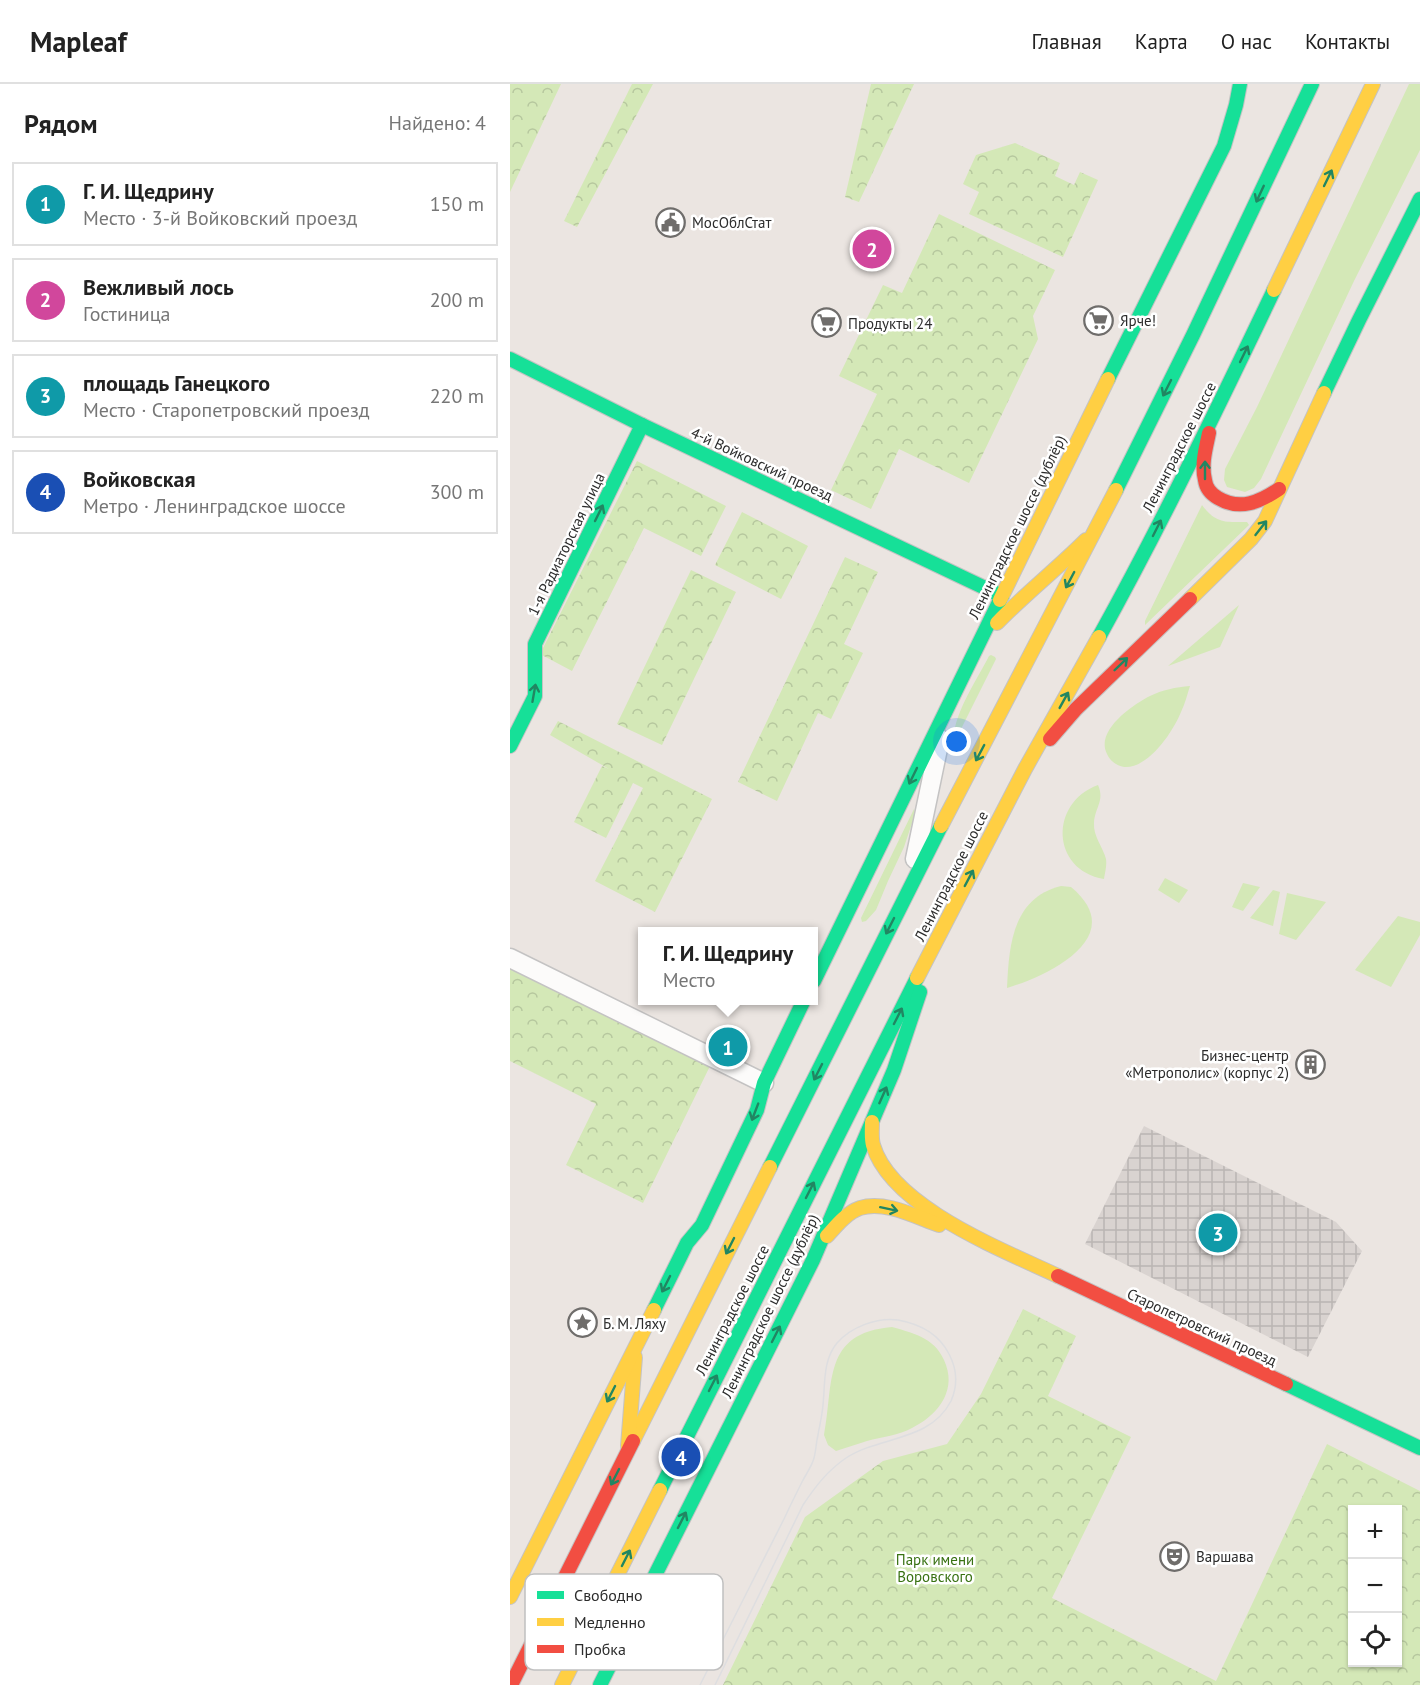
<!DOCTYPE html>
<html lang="ru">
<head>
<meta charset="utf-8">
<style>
	:root { --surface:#fff; --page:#f2f2f2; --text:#222; --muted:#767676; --line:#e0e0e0; --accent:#6f6d6b }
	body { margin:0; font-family:"PT Sans",sans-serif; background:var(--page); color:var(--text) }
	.controls { position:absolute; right:18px; bottom:18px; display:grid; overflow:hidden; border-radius:0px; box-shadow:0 2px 4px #0004 }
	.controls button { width:54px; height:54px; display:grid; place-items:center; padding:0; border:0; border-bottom:2px solid var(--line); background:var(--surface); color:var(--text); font:30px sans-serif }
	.you { position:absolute; left:447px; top:658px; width:21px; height:21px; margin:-15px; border:4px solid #fff; border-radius:50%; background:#1a73e8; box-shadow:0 0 0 9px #1a73e833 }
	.badge { display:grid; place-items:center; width:39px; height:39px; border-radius:50%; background:var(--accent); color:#fff; font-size:20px; font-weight:700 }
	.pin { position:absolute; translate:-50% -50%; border:3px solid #fff; box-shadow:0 2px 6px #0006 }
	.popup { position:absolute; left:128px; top:843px; width:180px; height:78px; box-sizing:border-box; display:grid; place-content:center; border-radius:0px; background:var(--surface); filter:drop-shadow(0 2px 4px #0005); font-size:20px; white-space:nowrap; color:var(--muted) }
	.popup b { font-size:22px; color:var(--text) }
	.popup::after { content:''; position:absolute; left:50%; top:100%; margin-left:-12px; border:12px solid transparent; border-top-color:var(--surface) }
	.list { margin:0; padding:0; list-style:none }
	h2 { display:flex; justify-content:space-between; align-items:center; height:78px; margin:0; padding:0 24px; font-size:26px }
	h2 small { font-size:20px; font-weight:400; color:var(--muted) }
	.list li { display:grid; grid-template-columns:39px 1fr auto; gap:18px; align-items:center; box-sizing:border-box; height:84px; margin:0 12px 12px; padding:0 12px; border:2px solid var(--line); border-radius:0px }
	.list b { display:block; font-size:22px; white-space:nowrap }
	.list p { margin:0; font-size:20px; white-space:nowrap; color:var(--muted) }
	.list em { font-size:20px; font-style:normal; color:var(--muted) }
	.icon { flex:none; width:33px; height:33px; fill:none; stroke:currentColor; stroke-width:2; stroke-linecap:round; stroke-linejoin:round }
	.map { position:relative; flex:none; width:910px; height:1601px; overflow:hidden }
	header { display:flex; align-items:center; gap:36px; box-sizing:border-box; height:84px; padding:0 30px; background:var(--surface); border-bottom:2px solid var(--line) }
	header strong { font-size:28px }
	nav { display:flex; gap:33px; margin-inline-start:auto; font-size:21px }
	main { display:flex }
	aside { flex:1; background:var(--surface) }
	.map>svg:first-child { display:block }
</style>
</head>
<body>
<header>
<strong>Mapleaf</strong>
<nav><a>Главная</a><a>Карта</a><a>О нас</a><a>Контакты</a></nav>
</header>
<main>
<aside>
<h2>Рядом<small>Найдено: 4</small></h2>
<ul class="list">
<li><span class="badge" style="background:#0f9aa8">1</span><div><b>Г. И. Щедрину</b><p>Место · 3-й Войковский проезд</p></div><em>150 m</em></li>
<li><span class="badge" style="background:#d1479c">2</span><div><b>Вежливый лось</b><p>Гостиница</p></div><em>200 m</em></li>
<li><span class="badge" style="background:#0f9aa8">3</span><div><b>площадь Ганецкого</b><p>Место · Старопетровский проезд</p></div><em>220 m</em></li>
<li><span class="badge" style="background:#1a4fb4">4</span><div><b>Войковская</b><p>Метро · Ленинградское шоссе</p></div><em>300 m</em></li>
</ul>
</aside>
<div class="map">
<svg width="910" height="1601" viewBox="0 0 910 1601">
	<defs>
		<pattern id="forest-crowns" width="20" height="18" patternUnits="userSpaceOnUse" patternTransform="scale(1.5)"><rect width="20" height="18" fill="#d4e8b7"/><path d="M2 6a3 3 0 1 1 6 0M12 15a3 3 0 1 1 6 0" fill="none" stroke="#b6c79e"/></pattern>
		<pattern id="plaza-grid" width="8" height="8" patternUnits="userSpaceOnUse" patternTransform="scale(1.5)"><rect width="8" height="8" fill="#d9d3d0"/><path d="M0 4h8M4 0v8" fill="none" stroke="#bab5b3"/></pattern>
	</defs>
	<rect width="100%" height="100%" fill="#ebe5e1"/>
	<g fill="#d4e8b7">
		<path d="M899 0H910V66L844 197 751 395 744 404 735 408 717 403 714 396 715 385 747 323Z"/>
		<path d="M692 421C706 440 716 438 737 438L739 441 635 541V537Z"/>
		<path d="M729 521 710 563 658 582Z"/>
		<path d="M481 571 485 573 486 575 444 659C441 633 467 596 479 572Z"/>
		<path d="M680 602C677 611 675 620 671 628 663 648 638 685 614 683 607 682 600 677 597 670 585 647 622 621 640 612 652 606 666 603 680 602Z"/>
		<path d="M588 701C595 717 585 723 584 739 583 752 593 763 596 775 597 782 595 788 594 795 541 786 539 719 588 701Z"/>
		<path d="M404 725 405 730 394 763 378 797 366 826 356 837 352 838 351 834Z"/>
		<path d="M655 794 678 806 669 819 648 806Z"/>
		<path d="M733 799 750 803 733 827 722 823Z"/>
		<path d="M551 802 561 803C620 852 540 891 497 904 499 862 502 814 551 802Z"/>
		<path d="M763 806 770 808 763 842 740 834Z"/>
		<path d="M777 809 816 818 786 856 769 850Z"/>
		<path d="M888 832 910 838V851L881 903 845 886Z"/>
		<path d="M382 1243C407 1250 427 1255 436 1281 446 1309 426 1332 402 1344 389 1351 372 1353 357 1357 347 1360 336 1364 326 1367L318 1361 314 1351C324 1299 312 1249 382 1243Z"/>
	</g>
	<g fill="url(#forest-crowns)" fill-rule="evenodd">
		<path d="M0 0H51L0 108Z"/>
		<path d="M122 0H143L67 143 54 137Z"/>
		<path d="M361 0H404L349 118 335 113Z"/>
		<path d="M505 59 550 79 545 92 564 101 570 88 588 96 553 173 459 130 469 108 453 100 466 71Z"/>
		<path d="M429 130 545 186 523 232 528 255 459 399 389 365 361 425 321 406 367 310 329 292 373 201 392 209Z"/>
		<path d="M127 377 216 422 191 472 134 444 62 587 30 570Z"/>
		<path d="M232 428 298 462 271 515 205 481Z"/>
		<path d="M335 473 368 488 334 560 353 569 321 635 308 629 267 717 228 698Z"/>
		<path d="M181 486 226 508 152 661 107 640Z"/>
		<path d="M48 637 202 715 145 828 85 797 133 704 123 699 96 754 64 738 92 682 99 685 40 651Z"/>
		<path d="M0 881 201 980 133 1119 56 1081 86 1020 0 977Z"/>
		<path d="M513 1225 566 1252 538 1312 621 1353 542 1514 706 1597 817 1360 910 1407V1601H213L295 1433 373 1377 437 1360 471 1310ZM842 1426H888V1578H842Z"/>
	</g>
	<path fill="url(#plaza-grid)" d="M634 1042 826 1138 852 1167 798 1273 575 1160Z"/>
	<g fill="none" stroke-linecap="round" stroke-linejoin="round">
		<defs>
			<g id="street">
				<path d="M405 775 430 655"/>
				<path d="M0 874 254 999"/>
			</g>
			<g id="fast">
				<path d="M0 275 132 341 492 512"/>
				<path d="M598 295 714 62 726 21 730 0"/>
				<path d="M814 309 849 236 910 115"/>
				<path d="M606 406 683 251 802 0"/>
				<path d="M589 553C652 439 708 323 764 206"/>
				<path d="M0 662 25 612V560L132 341"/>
				<path d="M304 897 490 516"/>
				<path d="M260 1083 431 742"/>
				<path d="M144 1226 177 1159 192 1141 247 1026 254 999 294 916"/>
				<path d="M776 1300 910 1364"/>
				<path d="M150 1406 407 894"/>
				<path d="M90 1601 303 1176 384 986 410 908"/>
			</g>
			<g id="slow">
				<path d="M764 206 863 0"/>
				<path d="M680 515 741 455 755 437 814 309"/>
				<path d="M490 516 598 295"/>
				<path d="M487 539C515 510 547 485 576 456"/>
				<path d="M431 742 606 406"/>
				<path d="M407 894 515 685 589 553"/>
				<path d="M362 1038C362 1046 361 1054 363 1061 381 1123 493 1166 548 1192"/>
				<path d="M317 1152C326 1142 336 1129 350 1124 375 1116 406 1133 429 1141"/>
				<path d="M123 1357 260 1083"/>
				<path d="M118 1362 125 1273"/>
				<path d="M0 1513 144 1226"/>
				<path d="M52 1601 150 1406"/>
			</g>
			<g id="jam">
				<path d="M699 349C696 364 691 380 695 396 696 404 701 410 708 414 730 427 750 418 769 405"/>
				<path d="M540 655 566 625 680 515"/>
				<path d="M548 1192 776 1300"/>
				<path d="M1 1601 123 1357"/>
			</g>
		</defs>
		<use href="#street" stroke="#c4c3c3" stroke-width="21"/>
		<use href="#fast" stroke="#c4c3c3" stroke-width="16"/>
		<use href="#slow" stroke="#c4c3c3" stroke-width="16"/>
		<use href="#jam" stroke="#c4c3c3" stroke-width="16"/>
		<use href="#street" stroke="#fcfbfa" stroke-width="18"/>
		<use href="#fast" stroke="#16e098" stroke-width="14"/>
		<use href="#slow" stroke="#ffcf43" stroke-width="14"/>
		<use href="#jam" stroke="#f24e42" stroke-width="14"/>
		<path stroke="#dedee0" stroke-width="1.5" d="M190 1601C218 1546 246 1490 274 1435 280 1422 286 1410 292 1398 296 1390 302 1382 304 1374 306 1367 306 1359 308 1351 309 1344 311 1337 312 1329 316 1306 311 1278 327 1259 341 1243 367 1233 388 1236 410 1240 429 1250 439 1270 447 1285 448 1301 441 1317 420 1358 369 1352 336 1374 317 1387 305 1403 293 1421L205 1601"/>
	</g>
	<defs><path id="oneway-shaft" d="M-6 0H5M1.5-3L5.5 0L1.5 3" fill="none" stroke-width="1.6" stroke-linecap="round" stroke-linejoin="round" transform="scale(1.5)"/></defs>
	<g stroke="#218662">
		<use href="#oneway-shaft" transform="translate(818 94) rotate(-64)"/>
		<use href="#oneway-shaft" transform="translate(750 110) rotate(115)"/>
		<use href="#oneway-shaft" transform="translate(734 270) rotate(-64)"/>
		<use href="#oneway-shaft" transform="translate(657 304) rotate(117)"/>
		<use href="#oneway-shaft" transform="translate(695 386) rotate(-90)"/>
		<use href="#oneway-shaft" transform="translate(89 429) rotate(-64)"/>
		<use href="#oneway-shaft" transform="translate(647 444) rotate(-63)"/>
		<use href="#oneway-shaft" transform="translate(751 444) rotate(-52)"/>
		<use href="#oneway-shaft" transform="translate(560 496) rotate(118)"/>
		<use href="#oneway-shaft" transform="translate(611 580) rotate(-44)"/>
		<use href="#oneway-shaft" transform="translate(24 609) rotate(-80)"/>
		<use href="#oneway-shaft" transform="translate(554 616) rotate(-61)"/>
		<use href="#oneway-shaft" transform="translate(470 669) rotate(118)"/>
		<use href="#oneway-shaft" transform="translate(403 692) rotate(116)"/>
		<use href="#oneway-shaft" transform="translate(459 794) rotate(-62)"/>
		<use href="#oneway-shaft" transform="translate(380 842) rotate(117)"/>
		<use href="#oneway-shaft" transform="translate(388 932) rotate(-63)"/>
		<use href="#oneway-shaft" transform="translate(308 988) rotate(117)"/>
		<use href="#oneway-shaft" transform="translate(373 1011) rotate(-66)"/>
		<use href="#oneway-shaft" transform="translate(245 1028) rotate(111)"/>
		<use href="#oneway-shaft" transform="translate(300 1106) rotate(-63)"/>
		<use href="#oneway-shaft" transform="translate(379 1125) rotate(12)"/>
		<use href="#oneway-shaft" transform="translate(220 1162) rotate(117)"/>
		<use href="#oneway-shaft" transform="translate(156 1200) rotate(117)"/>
		<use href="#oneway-shaft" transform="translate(266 1250) rotate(-63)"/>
		<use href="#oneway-shaft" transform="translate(203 1299) rotate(-63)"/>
		<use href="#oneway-shaft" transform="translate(101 1310) rotate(117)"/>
		<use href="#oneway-shaft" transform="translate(105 1393) rotate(117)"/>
		<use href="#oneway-shaft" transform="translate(172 1436) rotate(-63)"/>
		<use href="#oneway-shaft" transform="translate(116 1474) rotate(-63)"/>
	</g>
	<defs>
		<symbol id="civic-ring" viewBox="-11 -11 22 22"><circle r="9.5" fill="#fff" stroke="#6f6d6b" stroke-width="1.5"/><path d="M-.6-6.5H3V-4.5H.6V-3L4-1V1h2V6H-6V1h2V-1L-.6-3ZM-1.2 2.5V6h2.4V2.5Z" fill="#6f6d6b"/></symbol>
		<symbol id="supermarket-ring" viewBox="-11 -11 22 22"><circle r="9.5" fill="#fff" stroke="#6f6d6b" stroke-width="1.5"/><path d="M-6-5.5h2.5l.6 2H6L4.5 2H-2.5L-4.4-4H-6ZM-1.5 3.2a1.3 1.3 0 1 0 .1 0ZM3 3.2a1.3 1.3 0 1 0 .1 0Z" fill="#6f6d6b"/></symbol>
		<symbol id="building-ring" viewBox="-11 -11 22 22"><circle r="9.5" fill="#fff" stroke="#6f6d6b" stroke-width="1.5"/><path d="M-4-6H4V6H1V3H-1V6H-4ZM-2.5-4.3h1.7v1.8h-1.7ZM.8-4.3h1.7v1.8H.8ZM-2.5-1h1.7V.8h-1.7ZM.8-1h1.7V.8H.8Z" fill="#6f6d6b"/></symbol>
		<symbol id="sight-ring" viewBox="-11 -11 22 22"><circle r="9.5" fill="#fff" stroke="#6f6d6b" stroke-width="1.5"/><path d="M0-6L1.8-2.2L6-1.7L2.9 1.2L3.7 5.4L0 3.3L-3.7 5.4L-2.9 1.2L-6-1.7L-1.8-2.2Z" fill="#6f6d6b"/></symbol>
		<symbol id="theatre-ring" viewBox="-11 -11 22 22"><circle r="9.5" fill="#fff" stroke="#6f6d6b" stroke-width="1.5"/><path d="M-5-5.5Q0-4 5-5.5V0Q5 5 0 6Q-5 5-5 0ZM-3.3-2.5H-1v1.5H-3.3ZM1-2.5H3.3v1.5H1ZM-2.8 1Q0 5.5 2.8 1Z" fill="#6f6d6b"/></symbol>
	</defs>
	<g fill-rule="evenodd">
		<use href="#civic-ring" x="144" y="122" width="33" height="33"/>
		<use href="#supermarket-ring" x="572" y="220" width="33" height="33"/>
		<use href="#supermarket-ring" x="300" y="222" width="33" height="33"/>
		<use href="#building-ring" x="784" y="964" width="33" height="33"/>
		<use href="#sight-ring" x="56" y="1222" width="33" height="33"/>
		<use href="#theatre-ring" x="648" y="1456" width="33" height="33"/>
	</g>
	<g text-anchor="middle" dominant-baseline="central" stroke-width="5" stroke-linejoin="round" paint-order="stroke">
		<g font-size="15" fill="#2c2c2c" stroke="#fff" text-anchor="start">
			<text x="182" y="138">МосОблСтат</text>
			<text x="610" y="236">Ярче!</text>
			<text x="338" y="239">Продукты 24</text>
			<text x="779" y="971" text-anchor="end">Бизнес-центр<tspan x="779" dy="17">«Метрополис» (корпус 2)</tspan></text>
			<text x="93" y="1239">Б. М. Ляху</text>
			<text x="686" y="1472">Варшава</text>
		</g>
		<g font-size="15" fill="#2c2c2c" stroke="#fff">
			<text transform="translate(669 363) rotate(-63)">Ленинградское шоссе</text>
			<text transform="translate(252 380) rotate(25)">4-й Войковский проезд</text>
			<text transform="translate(507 443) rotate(-64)">Ленинградское шоссе (дублёр)</text>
			<text transform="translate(56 460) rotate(-64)">1-я Радиаторская улица</text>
			<text transform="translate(441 792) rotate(-63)">Ленинградское шоссе</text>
			<text transform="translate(260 1222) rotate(-64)">Ленинградское шоссе (дублёр)</text>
			<text transform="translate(222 1226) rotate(-63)">Ленинградское шоссе</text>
			<text transform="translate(692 1243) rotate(25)">Старопетровский проезд</text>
		</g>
		<g font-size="15" fill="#397213" stroke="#fff">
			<text x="425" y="1475">Парк имени<tspan x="425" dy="17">Воровского</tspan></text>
		</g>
	</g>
	<rect x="15" y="1490" width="198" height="96" rx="9" fill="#fff" stroke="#c0c0c0" stroke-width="1.5"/>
	<rect x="27" y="1507" width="27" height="8" fill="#16e098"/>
	<rect x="27" y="1534" width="27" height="8" fill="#ffcf43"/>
	<rect x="27" y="1561" width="27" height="8" fill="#f24e42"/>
	<g font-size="16" fill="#2c2c2c">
		<text x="64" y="1517">Свободно</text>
		<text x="64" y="1544">Медленно</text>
		<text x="64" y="1571">Пробка</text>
	</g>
</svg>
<div class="controls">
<button>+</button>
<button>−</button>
<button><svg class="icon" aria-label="locate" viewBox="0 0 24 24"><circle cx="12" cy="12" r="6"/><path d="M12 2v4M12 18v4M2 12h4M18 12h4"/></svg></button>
</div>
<div class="you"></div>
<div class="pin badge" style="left:218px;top:963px;background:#0f9aa8">1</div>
<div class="popup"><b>Г. И. Щедрину</b>Место</div>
<div class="pin badge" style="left:362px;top:165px;background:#d1479c">2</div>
<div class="pin badge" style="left:708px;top:1149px;background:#0f9aa8">3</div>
<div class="pin badge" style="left:171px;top:1373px;background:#1a4fb4">4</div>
</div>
</main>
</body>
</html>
